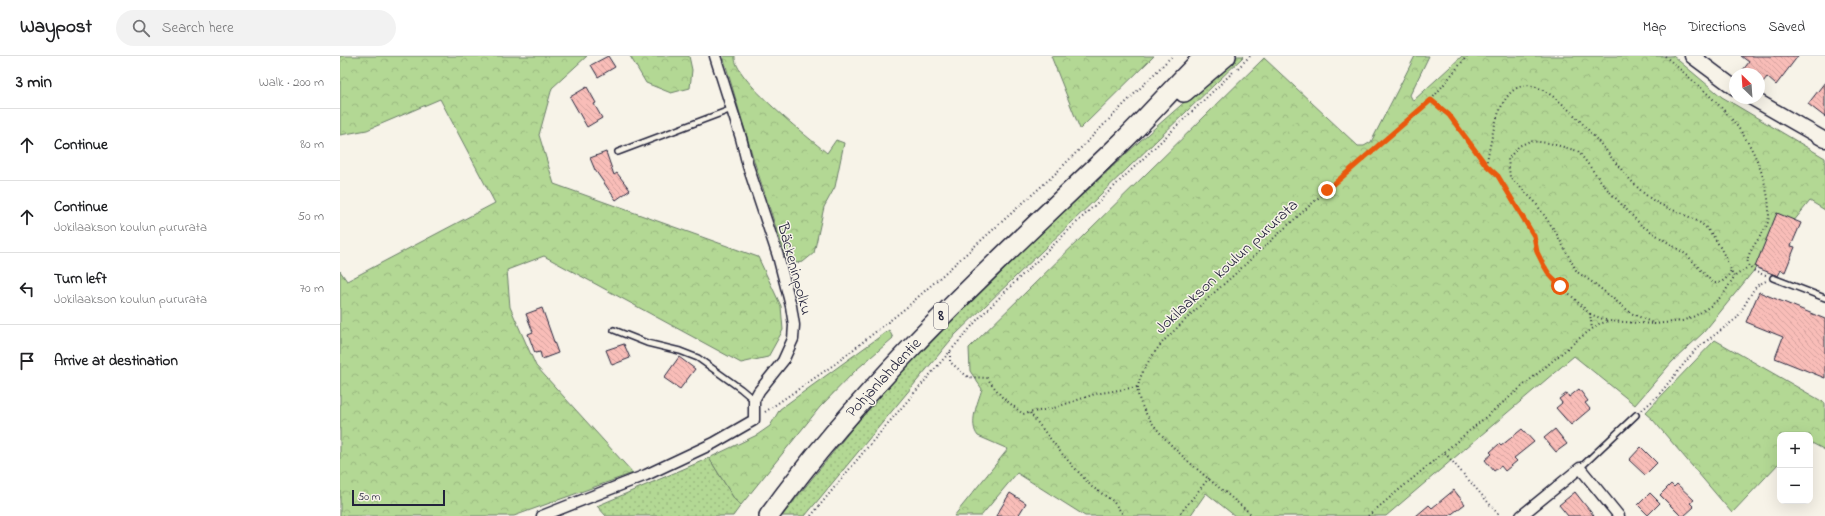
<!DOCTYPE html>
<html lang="en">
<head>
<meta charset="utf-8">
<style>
	:root { --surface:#fff; --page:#f2f2f2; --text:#202124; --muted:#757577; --line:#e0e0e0 }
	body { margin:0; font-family:"Indie Flower",sans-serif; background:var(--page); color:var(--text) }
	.controls { position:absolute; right:12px; bottom:12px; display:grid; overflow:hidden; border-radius:8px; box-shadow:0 4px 16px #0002 }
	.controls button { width:36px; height:36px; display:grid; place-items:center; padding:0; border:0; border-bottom:1px solid var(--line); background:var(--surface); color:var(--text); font:20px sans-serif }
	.compass { position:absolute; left:1389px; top:12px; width:36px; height:36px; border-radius:50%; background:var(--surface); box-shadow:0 4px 16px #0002; rotate:335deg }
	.scale { position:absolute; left:12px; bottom:10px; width:93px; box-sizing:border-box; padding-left:4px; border:2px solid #22223b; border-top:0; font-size:11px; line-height:14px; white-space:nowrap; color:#22223b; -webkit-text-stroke:3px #f7f3e8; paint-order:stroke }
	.stop { position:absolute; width:12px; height:12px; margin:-9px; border:3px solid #ea580c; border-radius:50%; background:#fff }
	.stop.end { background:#ea580c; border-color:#fff; box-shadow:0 1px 4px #0008 }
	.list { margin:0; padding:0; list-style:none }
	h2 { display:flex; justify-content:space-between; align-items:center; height:52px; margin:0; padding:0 16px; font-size:17px }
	h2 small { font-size:13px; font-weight:400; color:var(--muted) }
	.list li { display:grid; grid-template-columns:26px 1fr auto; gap:12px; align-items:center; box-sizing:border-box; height:72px; padding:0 16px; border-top:1px solid var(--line) }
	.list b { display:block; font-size:15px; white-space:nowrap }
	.list p { margin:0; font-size:13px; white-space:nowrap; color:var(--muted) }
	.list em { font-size:13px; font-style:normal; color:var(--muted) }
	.icon { flex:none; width:22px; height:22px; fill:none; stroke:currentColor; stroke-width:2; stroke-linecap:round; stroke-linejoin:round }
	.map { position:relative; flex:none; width:1485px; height:460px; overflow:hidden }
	header { display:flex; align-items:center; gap:24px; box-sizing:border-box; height:56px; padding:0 20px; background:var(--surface); border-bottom:1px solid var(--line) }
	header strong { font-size:19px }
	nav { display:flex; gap:22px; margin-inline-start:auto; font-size:14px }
	.search { width:280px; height:36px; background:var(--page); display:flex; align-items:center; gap:10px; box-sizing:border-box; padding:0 14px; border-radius:22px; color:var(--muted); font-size:15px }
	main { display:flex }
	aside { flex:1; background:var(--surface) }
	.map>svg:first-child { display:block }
</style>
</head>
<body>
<header>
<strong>Waypost</strong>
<div class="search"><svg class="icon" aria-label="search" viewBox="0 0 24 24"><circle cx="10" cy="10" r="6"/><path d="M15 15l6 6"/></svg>Search here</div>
<nav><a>Map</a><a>Directions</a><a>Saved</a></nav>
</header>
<main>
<aside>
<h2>3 min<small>Walk · 200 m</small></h2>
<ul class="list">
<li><svg class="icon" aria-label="ahead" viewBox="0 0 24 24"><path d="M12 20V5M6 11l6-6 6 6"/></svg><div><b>Continue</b></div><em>80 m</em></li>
<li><svg class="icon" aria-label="ahead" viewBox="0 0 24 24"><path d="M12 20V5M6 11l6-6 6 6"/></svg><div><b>Continue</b><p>Jokilaakson koulun pururata</p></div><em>50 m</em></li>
<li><svg class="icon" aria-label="left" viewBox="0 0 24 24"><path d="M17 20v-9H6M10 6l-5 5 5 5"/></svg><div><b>Turn left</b><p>Jokilaakson koulun pururata</p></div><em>70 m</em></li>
<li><svg class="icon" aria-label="arrive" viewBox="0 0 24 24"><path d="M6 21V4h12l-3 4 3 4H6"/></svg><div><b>Arrive at destination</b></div></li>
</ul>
</aside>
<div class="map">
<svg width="1485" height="460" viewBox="0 0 1485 460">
	<defs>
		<pattern id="grass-dots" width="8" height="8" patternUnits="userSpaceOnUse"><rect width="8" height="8" fill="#b3d894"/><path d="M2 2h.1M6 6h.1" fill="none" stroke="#9ab980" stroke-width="1.8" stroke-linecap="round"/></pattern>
		<pattern id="forest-crowns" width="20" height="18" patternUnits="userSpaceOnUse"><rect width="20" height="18" fill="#b3d894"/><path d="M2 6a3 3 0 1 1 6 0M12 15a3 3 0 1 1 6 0" fill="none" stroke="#9ab980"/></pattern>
		<pattern id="building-back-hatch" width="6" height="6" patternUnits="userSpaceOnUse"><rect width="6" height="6" fill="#f9bdb8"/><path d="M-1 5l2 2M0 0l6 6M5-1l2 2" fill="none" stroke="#d5a29f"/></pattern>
	</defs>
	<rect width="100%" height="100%" fill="#f7f3e8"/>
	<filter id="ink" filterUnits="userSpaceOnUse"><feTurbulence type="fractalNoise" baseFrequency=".025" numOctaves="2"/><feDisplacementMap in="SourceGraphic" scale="8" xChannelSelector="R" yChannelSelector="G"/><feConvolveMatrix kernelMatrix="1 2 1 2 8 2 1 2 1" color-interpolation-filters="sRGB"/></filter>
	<g filter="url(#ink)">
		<g fill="url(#grass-dots)" stroke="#6a7d68">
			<path d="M897 0H904L615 279 465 460H442L543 334 608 267 663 213 800 85Z"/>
			<path d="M369 402 395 444 401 449 393 460H266L257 450Z"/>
		</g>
		<g fill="url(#forest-crowns)" stroke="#6a7d68">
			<path d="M0 0H247L212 32 199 79 214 128 418 201 441 250 443 274 428 301 401 307 204 200 167 214 170 251 196 310 293 417 174 460H0V215L7 225 155 147 100 43 27 74 0 79Z"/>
			<path d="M290 0H349L352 14 350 32 331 37 306 27Z"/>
			<path d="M383 0H395C392 22 469 82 487 97L496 84 504 87 495 131 484 151 474 197 463 206 448 208 415 108Z"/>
			<path d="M711 0H814L740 73Z"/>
			<path d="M1075 0H1089L1070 39 1073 45 1122 0H1333L1382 41 1485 102V154L1470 145 1364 276 1332 306 1295 349 1234 300 1046 460H895L866 437 850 460H745L677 417 641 460H614L668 393 638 380C628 368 638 346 642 333L630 315 629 292 924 2 1018 90H1024L1031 86Z"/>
			<path d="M549 274 553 282 516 314 480 351 401 449 395 444 369 402 417 379 430 370 440 353Z"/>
			<path d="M1375 284 1485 347V394L1470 386V379H1440V406L1392 457 1313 364 1305 357Z"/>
		</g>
		<g fill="url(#building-back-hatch)" stroke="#22223b">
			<path d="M268 0 275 11 258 21 251 9Z"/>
			<path d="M1401 0H1458L1436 29 1427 21 1419 31V18H1400L1409 6Z"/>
			<path d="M1485 26V61L1468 48Z"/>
			<path d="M247 31 256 47 254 48 262 62 247 71 230 41Z"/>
			<path d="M266 96 274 119 277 117 290 134 276 144 255 114 250 102Z"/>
			<path d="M1437 157 1461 167 1451 190 1455 191 1445 216 1441 214 1438 220 1415 211Z"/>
			<path d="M1419 236 1485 263V322L1435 302 1443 281 1406 266Z"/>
			<path d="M202 252 218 297 202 303 200 296 195 297 188 278 193 276 186 258Z"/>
			<path d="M284 288 290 302 272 309 266 294Z"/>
			<path d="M339 301 355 313 340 333 324 322Z"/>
			<path d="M1239 333 1248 345 1245 347 1250 353 1231 369 1216 352 1222 347 1219 343 1227 337 1229 341Z"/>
			<path d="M1182 373 1194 386 1174 402 1177 405 1165 415 1161 410 1154 415 1145 404 1152 398 1150 396 1159 388 1161 390Z"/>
			<path d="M1215 373 1227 388 1216 396 1204 382Z"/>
			<path d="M1301 391 1317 407 1305 419 1289 404Z"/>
			<path d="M1331 428 1334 431 1337 428 1354 444 1350 447 1354 451 1344 460H1341L1320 439Z"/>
			<path d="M1114 434 1125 448 1109 460H1076L1089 449 1092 452Z"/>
			<path d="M1235 436 1242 445 1254 460H1228L1219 449Z"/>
			<path d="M670 437 686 447 678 460H656Z"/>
			<path d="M1310 437 1320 447 1308 459 1298 449Z"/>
		</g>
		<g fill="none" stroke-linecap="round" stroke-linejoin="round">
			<defs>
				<g id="lane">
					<path d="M278 96 392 53"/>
					<path d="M1433 222 1485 242"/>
					<path d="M274 274 307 287 340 295 358 302 401 333 414 344"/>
					<path d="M1240 412 1296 359"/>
				</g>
				<g id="street">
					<path d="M202 460 306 419 374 387 414 364V344L419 335 443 305 453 283 454 269 451 250 438 200 408 110 401 82 375 0"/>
					<path d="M1181 460 1240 412 1279 460"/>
				</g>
				<g id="secondary">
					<path d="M1352 0 1395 32"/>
					<path d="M1412 42 1485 84"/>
				</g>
				<g id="highway">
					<path d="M844 36 886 0"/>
					<path d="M429 460C529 321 657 206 781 87 810 59 836 28 865 0"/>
				</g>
			</defs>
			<use href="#lane" stroke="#22223b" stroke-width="8"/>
			<use href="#street" stroke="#22223b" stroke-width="13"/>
			<use href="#secondary" stroke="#22223b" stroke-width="17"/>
			<use href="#highway" stroke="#22223b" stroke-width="22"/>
			<g stroke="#22223b" stroke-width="2" stroke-dasharray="1 3" stroke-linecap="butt">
				<path d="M1325 0C1374 44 1415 72 1428 142 1429 151 1430 161 1427 169 1418 188 1389 211 1426 219"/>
				<path d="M898 12 910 0"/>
				<path d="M1091 44 1127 0"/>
				<path d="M1146 109 1158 120 1194 180 1197 196 1209 218 1250 258 1252 273"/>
				<path d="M1250 258 1268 265"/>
				<path d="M1315 268 1291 257 1255 228 1237 216 1215 175 1195 146 1170 121 1168 103 1179 90 1190 85 1209 87 1238 95 1267 133 1301 169 1347 199 1373 227C1382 228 1388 222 1391 214"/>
				<path d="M610 296V306L628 321 647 322 662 341 683 358 714 352 755 338 797 331"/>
				<path d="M1302 354 1317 341 1356 293 1397 262 1414 233 1418 229 1426 225"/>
				<path d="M425 356 495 308 567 251 714 119 832 0"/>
				<path d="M690 357 723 399 752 431 773 445 784 460"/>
				<path d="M1105 397 1160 460"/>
				<path d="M471 460 526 393 638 263 675 226 893 16"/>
				<path d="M838 460 869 422"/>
				<path d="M913 460C881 431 811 383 799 342 793 325 811 301 821 288 826 282 832 277 838 271 856 253 876 235 895 218 959 158 1025 100 1091 44L1109 59 1146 109C1152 85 1156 37 1182 30 1205 23 1244 69 1258 85 1274 104 1293 131 1314 145 1329 154 1350 159 1363 169 1378 182 1386 203 1394 221"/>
				<path d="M1028 460 1241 281 1259 268 1269 265 1315 268 1342 265 1355 260 1372 249 1383 239 1394 221 1408 211"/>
			</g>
			<use href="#lane" stroke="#f7f3e8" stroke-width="5"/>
			<use href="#street" stroke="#f7f3e8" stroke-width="10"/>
			<use href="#secondary" stroke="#f7f3e8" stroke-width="14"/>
			<use href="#highway" stroke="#f7f3e8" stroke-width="19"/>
		</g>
	</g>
	<g fill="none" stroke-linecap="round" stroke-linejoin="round" filter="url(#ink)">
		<path stroke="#ea580c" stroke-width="5" d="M987 134 1091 44 1109 59 1146 109 1158 120 1194 180 1197 196 1203 208 1209 218 1220 230"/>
	</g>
	<g text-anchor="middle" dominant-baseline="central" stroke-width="3" stroke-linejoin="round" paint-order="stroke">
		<rect fill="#f7f3e8" stroke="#62616f" stroke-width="1" x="594" y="247" width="14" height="26" rx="3"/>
		<g font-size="15" font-weight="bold" fill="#22223b">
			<text x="601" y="260">8</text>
		</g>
		<g font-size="16" fill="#22223b" stroke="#f7f3e8">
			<text transform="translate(887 211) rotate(-43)">Jokilaakson koulun pururata</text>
			<text transform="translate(454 213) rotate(75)">Bäckeninpolku</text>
			<text transform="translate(544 322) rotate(-47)">Pohjanlahdentie</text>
		</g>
	</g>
</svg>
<div class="controls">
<button>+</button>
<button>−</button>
</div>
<svg class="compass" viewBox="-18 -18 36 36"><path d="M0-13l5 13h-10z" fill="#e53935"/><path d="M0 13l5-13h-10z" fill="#757577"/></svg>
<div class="scale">50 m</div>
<div class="stop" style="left:1220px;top:230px"></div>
<div class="stop end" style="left:987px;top:134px"></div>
</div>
</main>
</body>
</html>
